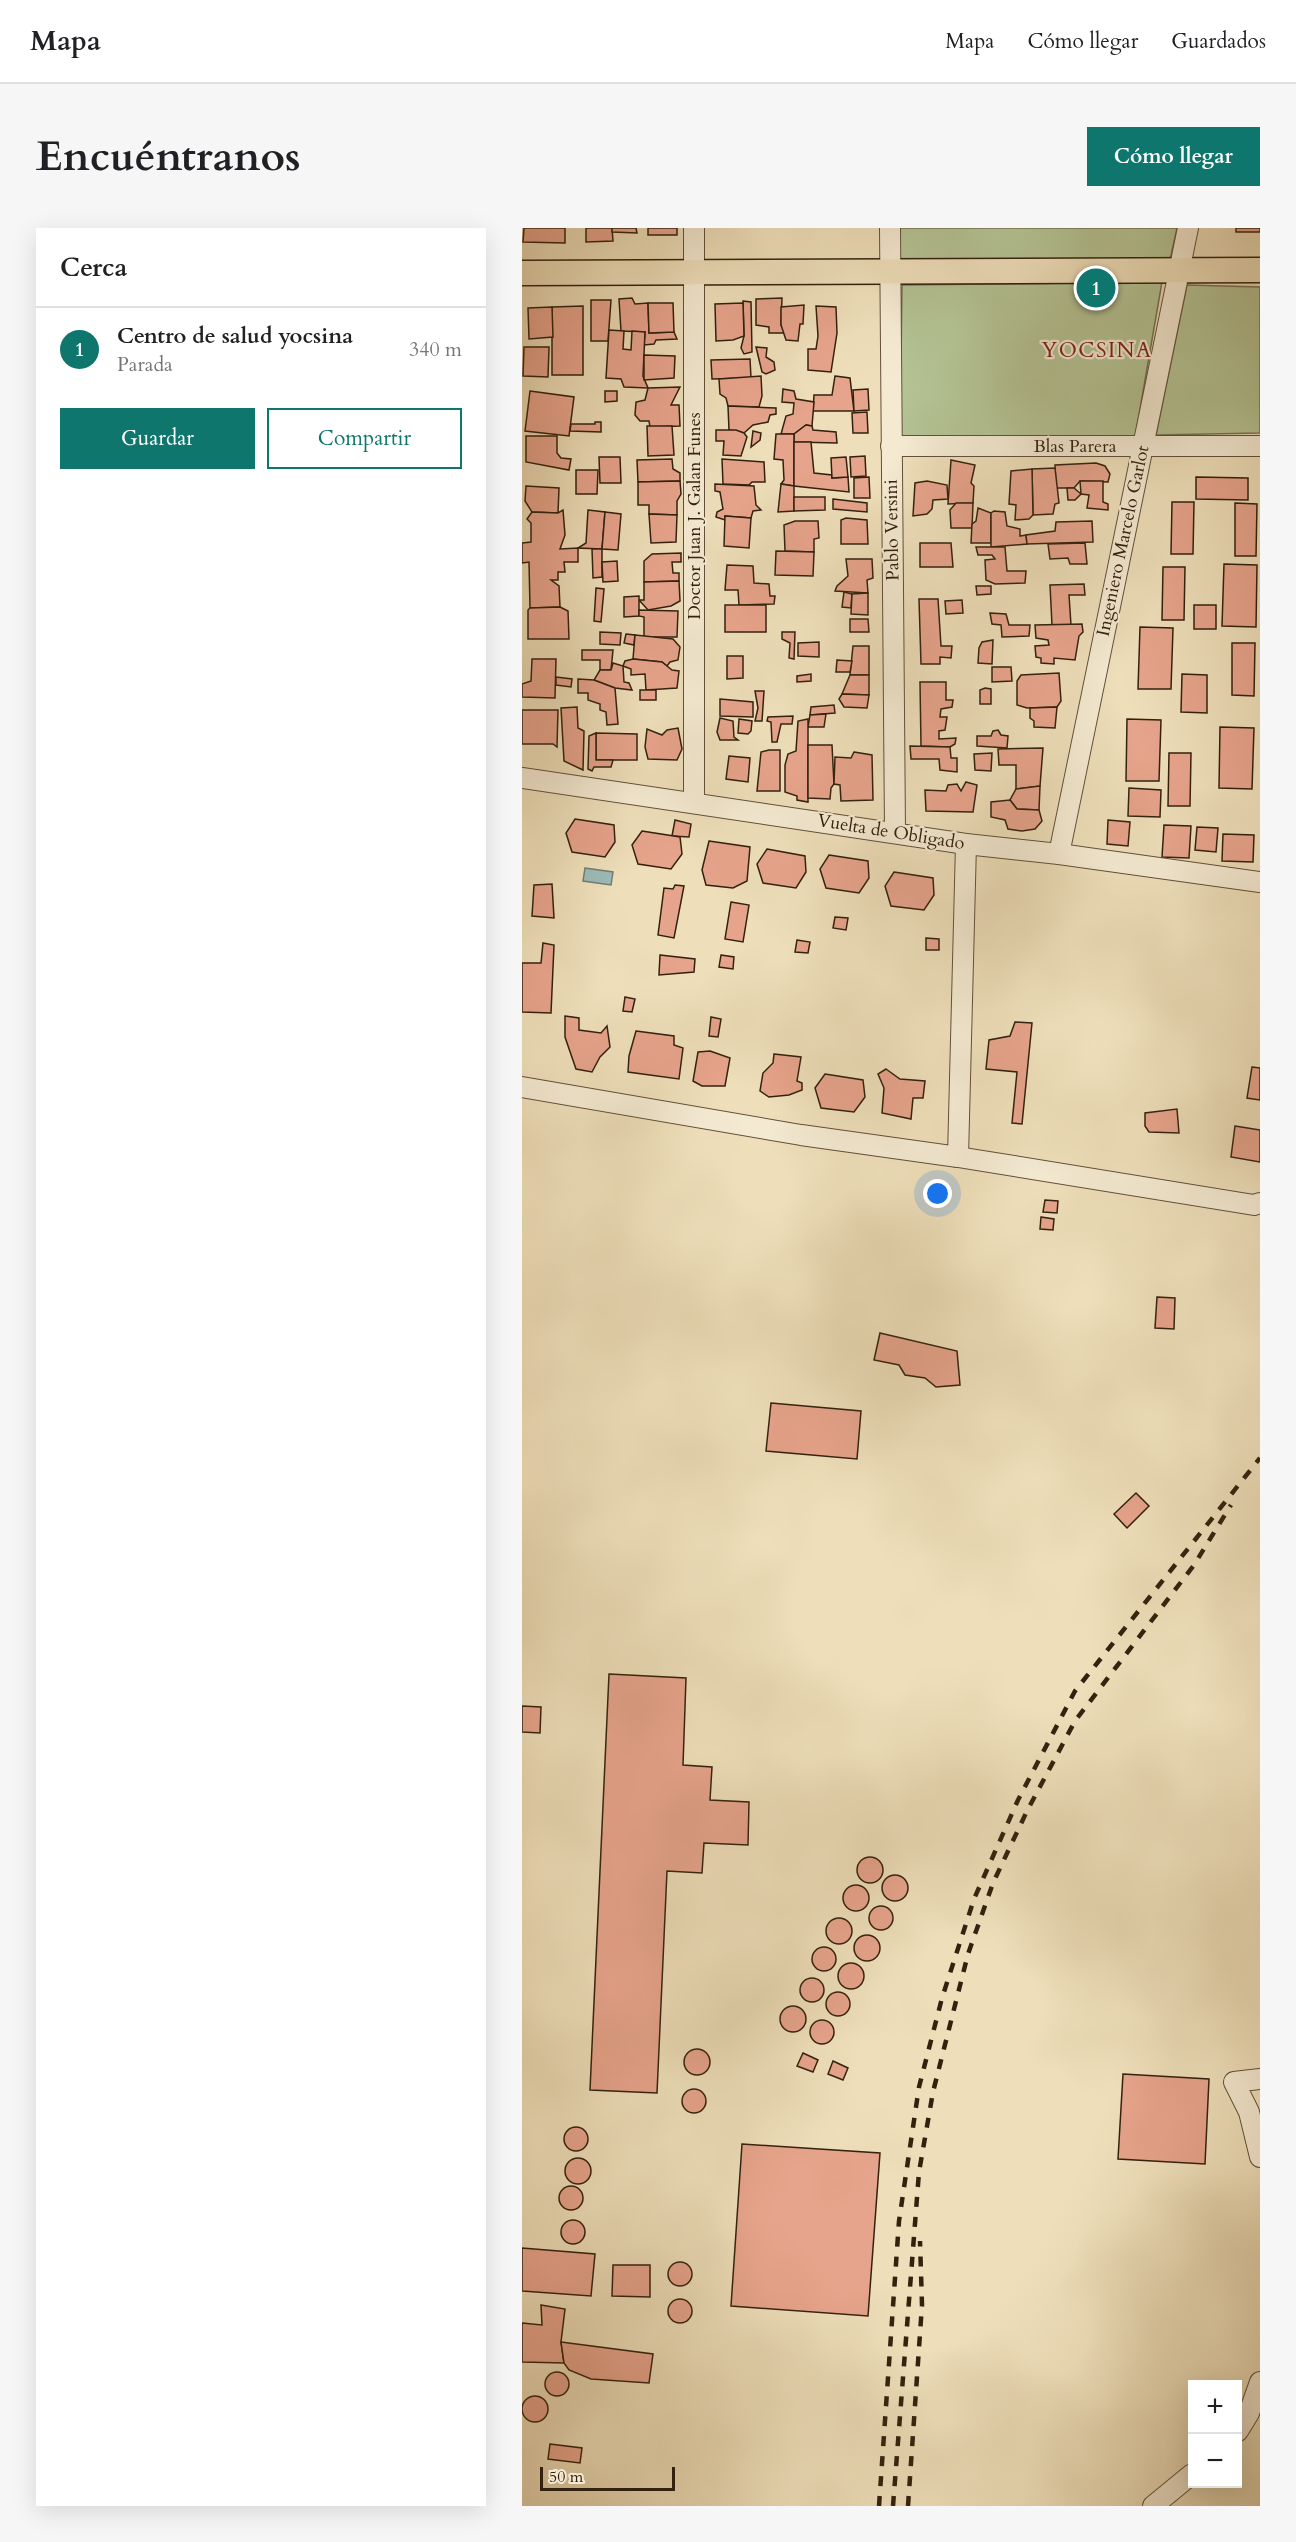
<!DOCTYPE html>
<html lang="es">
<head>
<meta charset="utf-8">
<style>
	:root { --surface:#fff; --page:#f6f6f6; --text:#202124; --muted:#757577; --line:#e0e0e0; --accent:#0f766e }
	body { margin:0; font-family:Cardo,serif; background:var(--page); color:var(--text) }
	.controls { position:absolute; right:18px; bottom:18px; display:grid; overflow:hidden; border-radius:0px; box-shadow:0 6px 24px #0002 }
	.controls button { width:54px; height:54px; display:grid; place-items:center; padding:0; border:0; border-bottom:2px solid var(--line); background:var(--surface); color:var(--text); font:30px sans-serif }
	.scale { position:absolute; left:18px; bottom:15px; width:135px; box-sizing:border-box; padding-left:6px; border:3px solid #33210e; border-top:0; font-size:16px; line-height:21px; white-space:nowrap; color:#33210e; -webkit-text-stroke:4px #f4ead2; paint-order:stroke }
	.you { position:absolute; left:416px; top:966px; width:21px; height:21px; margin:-15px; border:4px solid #fff; border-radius:50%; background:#1a73e8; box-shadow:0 0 0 9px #1a73e833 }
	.badge { display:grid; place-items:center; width:39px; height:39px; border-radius:50%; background:var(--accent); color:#fff; font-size:20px; font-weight:700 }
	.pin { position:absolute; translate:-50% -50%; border:3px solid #fff; box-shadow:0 2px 6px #0006 }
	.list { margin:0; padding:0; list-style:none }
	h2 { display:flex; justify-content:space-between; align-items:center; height:78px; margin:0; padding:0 24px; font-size:26px }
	h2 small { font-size:20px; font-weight:400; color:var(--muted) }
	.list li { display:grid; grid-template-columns:39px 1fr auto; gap:18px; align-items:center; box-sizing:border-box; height:84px; padding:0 24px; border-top:2px solid var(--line) }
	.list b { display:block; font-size:22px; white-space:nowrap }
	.list p { margin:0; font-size:20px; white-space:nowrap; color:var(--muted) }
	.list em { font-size:20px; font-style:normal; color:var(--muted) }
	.actions { display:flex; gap:12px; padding:18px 24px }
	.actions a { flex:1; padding:14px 0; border:2px solid var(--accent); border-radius:0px; text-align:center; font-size:21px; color:var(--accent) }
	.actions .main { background:var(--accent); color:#fff }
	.map { position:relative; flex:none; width:738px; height:2278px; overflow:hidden; border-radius:0px }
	header { display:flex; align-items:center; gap:36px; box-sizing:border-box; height:84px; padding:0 30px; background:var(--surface); border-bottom:2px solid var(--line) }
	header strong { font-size:28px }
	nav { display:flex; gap:33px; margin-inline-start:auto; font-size:21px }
	.intro { display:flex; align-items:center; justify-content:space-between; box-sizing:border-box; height:144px; padding:0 36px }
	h1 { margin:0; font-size:42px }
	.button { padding:15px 27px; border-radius:0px; background:var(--accent); color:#fff; font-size:21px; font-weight:700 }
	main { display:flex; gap:36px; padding:0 36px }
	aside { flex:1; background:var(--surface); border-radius:0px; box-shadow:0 6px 24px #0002 }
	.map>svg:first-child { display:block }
</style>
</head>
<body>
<header>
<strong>Mapa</strong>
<nav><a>Mapa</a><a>Cómo llegar</a><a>Guardados</a></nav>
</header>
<div class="intro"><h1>Encuéntranos</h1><a class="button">Cómo llegar</a></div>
<main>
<aside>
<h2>Cerca<small></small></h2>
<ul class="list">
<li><span class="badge">1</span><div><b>Centro de salud yocsina</b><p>Parada</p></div><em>340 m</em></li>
</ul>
<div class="actions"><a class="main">Guardar</a><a>Compartir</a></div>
</aside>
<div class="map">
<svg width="738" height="2278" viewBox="0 0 738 2278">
	<rect width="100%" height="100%" fill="#eedfba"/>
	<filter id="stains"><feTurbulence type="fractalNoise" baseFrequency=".00333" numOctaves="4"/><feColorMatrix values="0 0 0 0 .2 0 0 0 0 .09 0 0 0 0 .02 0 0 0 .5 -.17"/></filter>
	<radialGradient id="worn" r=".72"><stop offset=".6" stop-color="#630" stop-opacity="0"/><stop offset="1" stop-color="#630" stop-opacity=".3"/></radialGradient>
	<g fill="#b4c394" stroke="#747251" stroke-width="1.5">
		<path d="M377 0H655L648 32 376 33Z"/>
		<path d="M640 54 613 210 378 208 380 57Z"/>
		<path d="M665 57 738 59V205L634 207Z"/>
	</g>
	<path fill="#9cbbb8" stroke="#727d74" stroke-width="1.5" d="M63 640 91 644 89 657 61 653Z"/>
	<g fill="#e7a48c" stroke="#33210e" stroke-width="1.5">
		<path d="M2 0H43V15L1 14Z"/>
		<path d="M64 0H90L91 13 64 14Z"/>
		<path d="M90 0H114L115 5 90 4Z"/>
		<rect x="126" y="0" width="29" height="7"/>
		<rect x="714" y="0" width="24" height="4"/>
		<path d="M110 70 113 76 126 75 127 105 152 104 155 111 134 112 132 116 122 117 123 104 99 103 97 71Z"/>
		<path d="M260 70 259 97 264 105H247V99L234 97V71Z"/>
		<path d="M69 72H89L86 113H69Z"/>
		<path d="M221 73 229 74 230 124 222 126 219 120 222 108Z"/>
		<path d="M126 75H151L152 104 127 105Z"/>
		<path d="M221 75 222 108 211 112 194 113 193 76Z"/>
		<path d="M282 77 281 96H278L276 113 264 112 259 97V79Z"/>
		<path d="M61 78V147H30V79Z"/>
		<path d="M294 78 314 79 315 105 309 144 286 142V121H294L296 108Z"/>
		<path d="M30 79 31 109 7 111 6 80Z"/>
		<path d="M87 102 102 103 101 121 109 122 110 103 123 104 121 148 126 160 102 159 99 151 84 150Z"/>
		<path d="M2 119H27L26 149 1 148Z"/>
		<path d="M234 119 245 120 244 129 252 134 253 142 244 146 240 144Z"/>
		<path d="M122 127 153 128 152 150 122 152Z"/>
		<path d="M228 131 229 150 190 151 189 132Z"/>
		<path d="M239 148 240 168 237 179 206 178 204 170 198 166 197 151Z"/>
		<path d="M313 148 328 150 332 183H291L292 167H310Z"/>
		<path d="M158 159 149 177H157L158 198 128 199 127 193H118L113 187 114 174 123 172 126 160Z"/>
		<path d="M261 161 272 163 274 171 292 174 290 198 284 197 272 206H259L264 188 271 186 272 175 260 174Z"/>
		<path d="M346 161 347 182 332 183 331 162Z"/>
		<path d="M8 163 52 169 47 208 3 203Z"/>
		<path d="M83 163H95V173L83 174Z"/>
		<path d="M206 178 254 180V186L248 187 246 194 231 197 222 205 207 202Z"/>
		<path d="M345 184 346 205H331L330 185Z"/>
		<path d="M73 194H79V204L48 203 49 196H73Z"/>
		<path d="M284 197 290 198 291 202 314 204 315 215 272 214V206Z"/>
		<path d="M125 198H150L152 227 126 228Z"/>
		<path d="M194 202H214L222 205 225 209 219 228 201 227 202 213H194Z"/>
		<path d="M231 203 239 205 238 212 229 219Z"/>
		<path d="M254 206H272V258L259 256 262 252 261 232 252 231Z"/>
		<path d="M4 208H35V225L39 230 49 231 47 242 4 234Z"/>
		<path d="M272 214H289L292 245 310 247V250L326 249 327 264 272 258Z"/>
		<path d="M343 228 344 248 329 249 328 229Z"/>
		<path d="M77 229H98L99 255H78Z"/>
		<path d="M324 229 326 249 310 250 309 230Z"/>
		<path d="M150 231 151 241 158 245V253L116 254 115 232Z"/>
		<path d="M200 231 242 234 243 254H230L227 257 201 256Z"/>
		<path d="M429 232 453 237 449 255 452 258 451 275 426 276Z"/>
		<path d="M574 235 583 238 588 246 586 254 558 253 552 260H534L533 237Z"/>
		<path d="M533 240 537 275 533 276 531 286 511 287 510 241Z"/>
		<path d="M510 241 511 287 507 291 493 292 494 277 487 276 489 243Z"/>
		<path d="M54 242H76L75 266H54Z"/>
		<path d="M347 249 348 270H332V250Z"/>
		<path d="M674 249 726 250V272L674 271Z"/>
		<path d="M158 253 159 266 155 273V287L127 286V277H116V254Z"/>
		<path d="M405 253 425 257 426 271 411 272 410 281 405 286 391 288 393 255Z"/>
		<path d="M558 253H581V274L586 276V282L565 280 567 267 559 266Z"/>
		<path d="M193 256 232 258 234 277 239 282 231 283 229 290 203 288V292L194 289 195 284 201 281 198 264 193 263Z"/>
		<path d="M259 256 272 258V283L256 284Z"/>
		<path d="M4 258 37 260 36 285 10 284 3 273Z"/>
		<path d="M545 260H552L559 266 553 272H546Z"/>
		<path d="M272 269H303V282L272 283Z"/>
		<path d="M311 271 345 275V284L311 281Z"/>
		<path d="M650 274H672L671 326H649Z"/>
		<path d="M434 275H451L450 300H429L428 282Z"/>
		<path d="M713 275 735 276 734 328H713Z"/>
		<path d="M456 280 469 285V315H449L450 296 454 293Z"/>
		<path d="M41 282 43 307 38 321 56 320V334H42L43 344H36V352H29L37 358 38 379 8 380 7 334 0 335V315L9 314V295L5 291 10 284 36 285Z"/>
		<path d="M66 282 83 284 80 321 56 320 64 315Z"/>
		<path d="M472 283 483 284 485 298 498 301V308L504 307 505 316 469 319V285Z"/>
		<path d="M83 284 99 286 96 322 80 321Z"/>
		<path d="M127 286 155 287 154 314 129 315Z"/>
		<path d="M203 288 229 290 227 320 202 318Z"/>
		<path d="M324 290 345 292 346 316H319V292Z"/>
		<path d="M273 293H296L297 310 292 311V324L263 323 262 297Z"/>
		<path d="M570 293 571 314 505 316 504 307 533 303 534 294Z"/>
		<path d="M398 315H429L431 339H398Z"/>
		<path d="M563 315 565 336H548L546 330 528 331 526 316Z"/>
		<path d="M454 319H483L485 343H504L503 355 473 356 464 352 463 332 473 331 470 327H456Z"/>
		<path d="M70 321H80V349L71 350Z"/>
		<path d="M254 323 292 324 291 348 253 347Z"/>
		<path d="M159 325V334H150L151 345H157V353L122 354V333L130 326Z"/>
		<path d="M324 331H350L351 350 345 352 346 365 313 363 315 358 326 348Z"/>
		<path d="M95 333 96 353 81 354 80 334Z"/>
		<path d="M702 336 735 337 734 399 700 398Z"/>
		<path d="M205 337 231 338 232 355 247 356 248 368H253L252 376 217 377 216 362H203Z"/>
		<path d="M641 339H663L662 392H640Z"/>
		<path d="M157 353 158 373 149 378 126 382 117 372H122V354Z"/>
		<path d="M562 356 563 367H547L549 397H530L528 357Z"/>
		<path d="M454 358H469V366L455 367Z"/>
		<path d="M74 360 82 361 79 394 72 393Z"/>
		<path d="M322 364 330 366 329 380 320 379Z"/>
		<path d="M346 365V387L329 386 330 366Z"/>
		<path d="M117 368V388L102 389V369Z"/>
		<path d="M397 371H416L419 418H430L429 430 418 429V436H399Z"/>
		<path d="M440 372 441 385 424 386 423 373Z"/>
		<rect x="203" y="377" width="41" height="27"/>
		<rect x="672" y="377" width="22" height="24"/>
		<path d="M38 379 46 383 47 411H6V382L8 380Z"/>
		<path d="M117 382 156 383 155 409H122V389L117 388Z"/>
		<path d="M468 385 484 386 487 397H508L507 408 480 409 479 397 470 396Z"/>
		<path d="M328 391H346L347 404H328Z"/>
		<path d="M560 396 561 404 557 408 553 432 532 430V436L519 435V430L514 429 513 418 527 417 526 412 514 410 513 397Z"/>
		<path d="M618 399 651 400 649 461H616Z"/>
		<path d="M78 404 99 405 98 417 78 416Z"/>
		<path d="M260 404H273L272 431 267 430 268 415 260 411Z"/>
		<path d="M104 406 113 407 112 417 102 415Z"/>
		<path d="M113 407 151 411 158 419 156 432 148 434 145 438 140 434 111 431Z"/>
		<path d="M471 412 470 436 456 435 457 420 460 414Z"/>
		<path d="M297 414V429L276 428V415Z"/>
		<path d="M710 415H733L732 468 710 467Z"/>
		<path d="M331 418H347V447H328Z"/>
		<path d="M60 422H91L89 442H78V432H60Z"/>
		<path d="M205 428H221V450L205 451Z"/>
		<path d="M10 431H34L33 470 0 469V456L9 453Z"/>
		<path d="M111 431 140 434 150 442 157 443 155 460 124 462 123 446 109 447V441L101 438 103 433Z"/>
		<path d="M315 432 330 433 328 444H314Z"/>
		<path d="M91 435 101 438 102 454 107 455 110 462 93 460 72 452 78 442H89Z"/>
		<path d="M470 439H489L490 453 470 454Z"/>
		<path d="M537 445 539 473 535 479 505 480 495 477V453L499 447Z"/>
		<path d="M289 446V453L275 454V448Z"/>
		<path d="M660 446 685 447V485L659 484Z"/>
		<path d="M328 447H347V467L320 466Z"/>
		<path d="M34 449 50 451 49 459 34 457Z"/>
		<path d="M56 451 72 452 93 460 96 496 85 497 84 484 78 482V476L66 472V465H56Z"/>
		<path d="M398 454H424V472H431L430 479 419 481 418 489H425L423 502 417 503V511L434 510 433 516 428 519 399 518Z"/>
		<path d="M463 460 469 461V476H458V462Z"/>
		<rect x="118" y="462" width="16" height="10"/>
		<path d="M233 463H242L240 493H233L236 480Z"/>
		<path d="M320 466 347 467 345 480 322 479 317 471Z"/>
		<path d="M198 471 231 474V489L198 488Z"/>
		<path d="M312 477 313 485 288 487 289 479Z"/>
		<path d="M55 479 56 500 62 503 61 542 42 533 39 480Z"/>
		<path d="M535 479 533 500 512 499V493L508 490V480Z"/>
		<path d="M0 482H36L35 519 31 516H0Z"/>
		<path d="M304 486 302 499H286L288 487Z"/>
		<path d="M271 488 270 496H259L255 514H250L249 494 245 493 246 489Z"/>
		<path d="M198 490 211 493 212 509 216 512H198L195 504Z"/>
		<path d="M217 491 230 493 229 503 226 506 216 505Z"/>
		<path d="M286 491V574L275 572V568L263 564V537L266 526 274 523 276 493Z"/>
		<path d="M605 491 639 492 637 553H604Z"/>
		<path d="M698 499 732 500 730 561 697 560Z"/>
		<path d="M156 500 160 521 155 532 126 531 123 519 125 501 140 507 145 502Z"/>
		<path d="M476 502 479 507 486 508 485 520 455 518V508H469L471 503Z"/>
		<path d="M74 505 115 506V532H74Z"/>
		<path d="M74 505V532H91L89 539H72L70 543 66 541 67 508Z"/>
		<path d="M286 517H310L312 556 309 560 308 571 286 570Z"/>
		<path d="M388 518 428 519 429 530H435V544L418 542 417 531H389Z"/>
		<path d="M521 520 518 558 494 561V537H477L476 521Z"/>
		<path d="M247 522H258V563H235L239 524Z"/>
		<path d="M332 524 350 527 351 572 319 573 318 557 312 556 313 529 329 530Z"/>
		<path d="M470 525 469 543 453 542 452 526Z"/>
		<path d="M647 525H669L668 578H646Z"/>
		<path d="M207 528 228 530 226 554 204 551Z"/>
		<path d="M444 554 455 557 451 584 404 583 403 562 424 563 426 557 435 556 439 563Z"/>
		<path d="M518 558 517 582 495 581 488 572 494 561Z"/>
		<path d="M607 560 639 562 638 589 606 588Z"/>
		<path d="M488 572 495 581 517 582 520 593 513 601 500 603 486 601 483 592 469 589V574Z"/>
		<path d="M53 591 92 597 93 614 83 629 50 624 44 605Z"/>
		<path d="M153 592 169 596 167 609 150 608Z"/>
		<path d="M586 592 608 594 606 618 585 616Z"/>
		<path d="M642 597 669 598 667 630 640 629Z"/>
		<path d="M675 599 696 600 694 624 673 622Z"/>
		<path d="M120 603 158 609 160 626 149 641 116 636 110 617Z"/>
		<path d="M701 606 732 607 731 634 700 633Z"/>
		<path d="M187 613 228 619 225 653 211 660 184 657 180 642Z"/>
		<path d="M245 621 283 628 284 644 274 660 241 655 235 636Z"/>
		<path d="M307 627 346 633 347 650 337 665 304 660 298 641Z"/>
		<path d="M372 644 411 650 412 667 402 682 369 678 363 658Z"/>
		<path d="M30 656 32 690 10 688 12 657Z"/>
		<path d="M153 657 162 658 152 710 136 707 142 660 151 661Z"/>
		<path d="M209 674 227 677 221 714 203 711Z"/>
		<path d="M313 689 326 690 324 702 311 700Z"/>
		<path d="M404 710 417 711V722H404Z"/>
		<path d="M275 712 288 714 286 725 273 724Z"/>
		<path d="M21 715 32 717 29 785 0 784V735H19Z"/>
		<path d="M138 727 173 731 172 744 137 747Z"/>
		<path d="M199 727 212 729 211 741 197 739Z"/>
		<path d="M103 769 113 771 110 784 101 783Z"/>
		<path d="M43 788 57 790V802L79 805 85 798 88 819 78 829 70 844 54 841 43 809Z"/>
		<path d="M189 789 199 791 196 809 187 808Z"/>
		<path d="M493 794 510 795 500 896 490 895 495 844 464 841 467 812 488 808Z"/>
		<path d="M114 803 152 808V817L161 820 157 851 106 844 107 828Z"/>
		<path d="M188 823 208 830 203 858H180L171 853 176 824Z"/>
		<path d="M252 826 279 829 275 853 280 855V862L267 867 247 869 238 863 241 845 251 835Z"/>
		<path d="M730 839 738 840V872L725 870Z"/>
		<path d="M364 841 378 851 403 853 401 870H391L389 891 360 885 362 860 356 846Z"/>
		<path d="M303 846 341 852 343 869 332 884 299 880 293 860Z"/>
		<path d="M655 881 657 905 627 904 623 898V885Z"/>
		<path d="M713 898 738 902V934L709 929Z"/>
		<path d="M523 972 536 973 535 985 521 984Z"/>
		<path d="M519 989 532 991 531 1002 518 1001Z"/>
		<path d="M635 1069 653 1070 652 1101 633 1100Z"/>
		<path d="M358 1105 435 1123 438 1157 414 1159 403 1150 383 1147 377 1137 352 1132Z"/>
		<path d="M249 1175 339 1183 335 1231 244 1223Z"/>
		<path d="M614 1265 627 1278 605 1300 592 1286Z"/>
		<path d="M87 1446 164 1450 161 1537 190 1539 188 1572 227 1574 226 1617 182 1615 180 1645 145 1643 135 1865 68 1862Z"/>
		<path d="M0 1478 19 1479 18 1505 0 1504Z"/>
		<circle cx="348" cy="1642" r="13"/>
		<circle cx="373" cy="1660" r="13"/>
		<circle cx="334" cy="1670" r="13"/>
		<circle cx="359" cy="1690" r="12"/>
		<circle cx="317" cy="1703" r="13"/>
		<circle cx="345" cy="1720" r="13"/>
		<circle cx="302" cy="1731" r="12"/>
		<circle cx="329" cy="1748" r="13"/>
		<circle cx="290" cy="1762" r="12"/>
		<circle cx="316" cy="1776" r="12"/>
		<circle cx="271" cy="1791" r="13"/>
		<circle cx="300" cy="1804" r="12"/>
		<circle cx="175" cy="1834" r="13"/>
		<path d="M281 1825 296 1832 291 1844 275 1838Z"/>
		<path d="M311 1833 326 1840 321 1852 306 1846Z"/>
		<path d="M601 1846 687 1851 683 1936 596 1931Z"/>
		<circle cx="172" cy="1873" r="12"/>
		<circle cx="54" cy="1911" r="12"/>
		<path d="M220 1916 358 1925 346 2088 209 2078Z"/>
		<circle cx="56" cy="1943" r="13"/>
		<circle cx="49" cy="1970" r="12"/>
		<circle cx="51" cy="2004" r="12"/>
		<path d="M0 2020 73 2026 69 2068 0 2063Z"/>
		<circle cx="158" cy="2046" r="12"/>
		<path d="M91 2037H128V2069L90 2068Z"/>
		<circle cx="158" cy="2083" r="12"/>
		<path d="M19 2077 43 2081 39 2114 42 2135 0 2134V2095L20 2097Z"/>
		<path d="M39 2114 131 2126 127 2155 69 2151 47 2142 42 2135Z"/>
		<circle cx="35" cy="2156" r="12"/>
		<circle cx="13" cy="2181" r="13"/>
		<path d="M28 2216 60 2220 58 2235 26 2231Z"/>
	</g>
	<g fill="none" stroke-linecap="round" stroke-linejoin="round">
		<defs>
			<g id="minor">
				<path d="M172 0V575"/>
				<path d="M368 0 373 604"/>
				<path d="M369 218H738"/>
				<path d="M0 550 444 616 537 626 738 654"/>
				<path d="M537 626 666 0"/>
				<path d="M0 859 279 907 436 929 444 616"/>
				<path d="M436 929 732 977 738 975"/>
				<path d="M738 1851 712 1854 727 1884 738 1929"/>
				<path d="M716 2203 727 2185 738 2154"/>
				<path d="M631 2278 670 2246"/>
			</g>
			<path id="major" d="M0 45 738 42"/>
		</defs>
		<use href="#minor" stroke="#625039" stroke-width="22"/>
		<use href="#major" stroke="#33210e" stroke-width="27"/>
		<use href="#minor" stroke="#f4ead2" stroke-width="20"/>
		<use href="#major" stroke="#eedfba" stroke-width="24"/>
		<g stroke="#33210e" stroke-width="4.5" stroke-dasharray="10 10" stroke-linecap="butt">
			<path d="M357 2278 377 1993 397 1859 420 1770 452 1671 496 1572 553 1463 738 1230"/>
			<path d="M371 2278 397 1944 411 1864 446 1726 471 1655 505 1583 553 1493 672 1337 709 1277"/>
			<path d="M386 2278 400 2077 398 2013"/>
		</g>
	</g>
	<g text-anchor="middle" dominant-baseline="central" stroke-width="4.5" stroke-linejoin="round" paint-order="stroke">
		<g font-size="18" fill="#33210e" stroke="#f4ead2">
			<text x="553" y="218">Blas Parera</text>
			<text transform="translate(172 288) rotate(-90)">Doctor Juan J. Galan Funes</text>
			<text transform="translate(370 302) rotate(-91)">Pablo Versini</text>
			<text transform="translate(601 313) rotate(-78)">Ingeniero Marcelo Garlot</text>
			<text transform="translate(369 604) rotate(9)">Vuelta de Obligado</text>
		</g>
		<g font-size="21" letter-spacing="1.5" fill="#7a1f14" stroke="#f4ead2">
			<text x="575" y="122">YOCSINA</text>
		</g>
	</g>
	<rect width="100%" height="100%" filter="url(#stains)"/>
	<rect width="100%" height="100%" fill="url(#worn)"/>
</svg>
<div class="controls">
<button>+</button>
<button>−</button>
</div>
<div class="scale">50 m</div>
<div class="you"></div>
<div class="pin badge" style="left:574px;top:60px">1</div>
</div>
</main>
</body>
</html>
